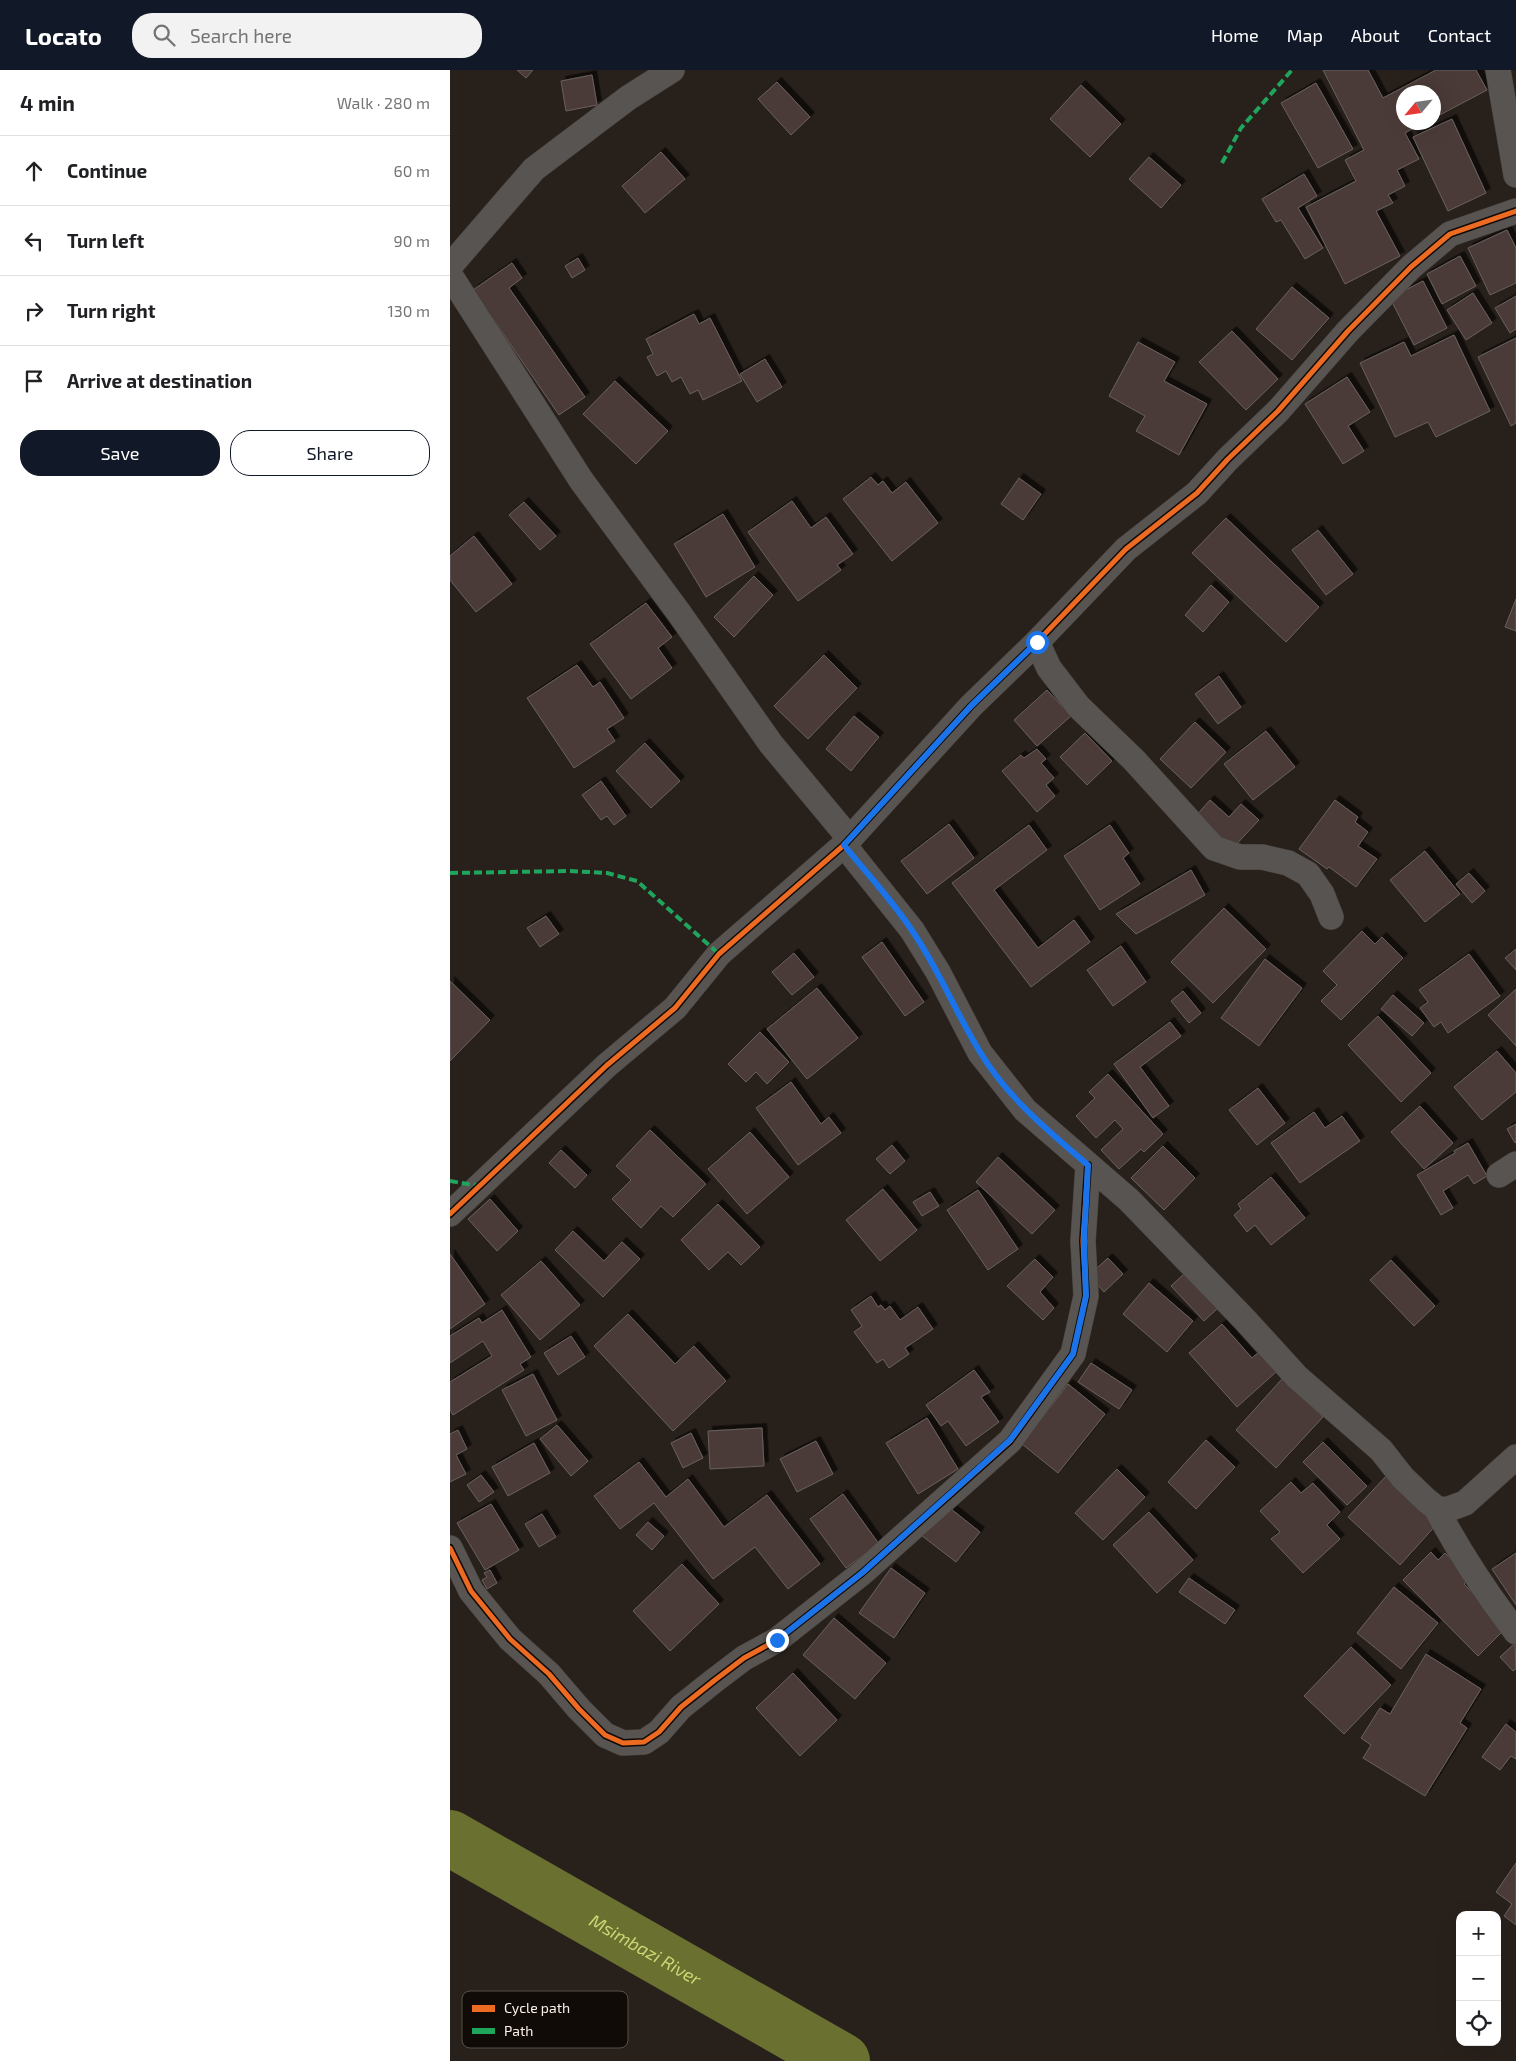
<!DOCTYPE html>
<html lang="en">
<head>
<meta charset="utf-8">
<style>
	:root { --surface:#fff; --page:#f2f2f2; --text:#202124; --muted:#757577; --line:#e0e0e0; --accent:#111827 }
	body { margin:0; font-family:"Exo 2",sans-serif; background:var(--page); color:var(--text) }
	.controls { position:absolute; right:15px; bottom:15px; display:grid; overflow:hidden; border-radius:10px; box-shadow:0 5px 20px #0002 }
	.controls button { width:45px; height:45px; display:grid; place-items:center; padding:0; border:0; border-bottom:1px solid var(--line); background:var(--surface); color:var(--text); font:25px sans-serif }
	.compass { position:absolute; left:946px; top:15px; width:45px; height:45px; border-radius:50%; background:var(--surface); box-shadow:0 5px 20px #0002; rotate:241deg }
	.stop { position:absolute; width:15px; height:15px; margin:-11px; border:4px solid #1a73e8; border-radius:50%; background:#fff }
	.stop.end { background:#1a73e8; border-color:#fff; box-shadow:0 1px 5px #0008 }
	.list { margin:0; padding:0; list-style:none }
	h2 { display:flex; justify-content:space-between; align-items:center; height:65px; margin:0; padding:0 20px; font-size:21px }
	h2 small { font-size:16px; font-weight:400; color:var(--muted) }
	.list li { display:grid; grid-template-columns:32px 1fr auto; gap:15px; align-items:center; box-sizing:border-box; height:70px; padding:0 20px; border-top:1px solid var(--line) }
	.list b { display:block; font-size:19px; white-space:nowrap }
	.list em { font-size:16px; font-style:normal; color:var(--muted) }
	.actions { display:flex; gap:10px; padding:15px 20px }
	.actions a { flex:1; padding:11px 0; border:1px solid var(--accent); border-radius:20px; text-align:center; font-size:18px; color:var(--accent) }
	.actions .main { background:var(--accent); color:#fff }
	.icon { flex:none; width:28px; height:28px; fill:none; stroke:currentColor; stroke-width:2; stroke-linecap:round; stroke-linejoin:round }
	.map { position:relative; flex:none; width:1066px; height:1991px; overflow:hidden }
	header { display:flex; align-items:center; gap:30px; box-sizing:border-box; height:70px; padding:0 25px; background:var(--accent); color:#fff }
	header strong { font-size:24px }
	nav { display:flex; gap:28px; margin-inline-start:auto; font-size:18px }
	.search { width:350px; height:45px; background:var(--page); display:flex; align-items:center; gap:12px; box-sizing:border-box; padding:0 18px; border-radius:20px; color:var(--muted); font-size:19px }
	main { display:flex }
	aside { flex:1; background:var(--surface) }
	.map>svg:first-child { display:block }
</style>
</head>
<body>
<header>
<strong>Locato</strong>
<div class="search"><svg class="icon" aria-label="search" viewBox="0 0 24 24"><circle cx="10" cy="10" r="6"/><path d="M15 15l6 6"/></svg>Search here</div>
<nav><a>Home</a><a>Map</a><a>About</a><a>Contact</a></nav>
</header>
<main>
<aside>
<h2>4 min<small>Walk · 280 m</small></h2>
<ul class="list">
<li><svg class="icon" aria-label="ahead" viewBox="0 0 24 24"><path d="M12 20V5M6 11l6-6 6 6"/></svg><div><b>Continue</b></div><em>60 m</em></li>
<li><svg class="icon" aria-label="left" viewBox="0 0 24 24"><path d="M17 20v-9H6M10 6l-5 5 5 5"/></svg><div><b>Turn left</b></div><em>90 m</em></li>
<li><svg class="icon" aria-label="right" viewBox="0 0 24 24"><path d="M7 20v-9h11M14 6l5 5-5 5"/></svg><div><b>Turn right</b></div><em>130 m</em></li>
<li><svg class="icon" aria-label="arrive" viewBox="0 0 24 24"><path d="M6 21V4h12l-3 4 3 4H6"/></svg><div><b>Arrive at destination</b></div></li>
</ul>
<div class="actions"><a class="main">Save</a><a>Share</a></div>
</aside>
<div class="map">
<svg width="1066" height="1991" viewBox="0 0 1066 1991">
	<defs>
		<filter id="shadow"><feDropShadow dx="4.5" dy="-4.5" stdDeviation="0" flood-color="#0009"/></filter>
	</defs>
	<rect width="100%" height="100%" fill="#28201b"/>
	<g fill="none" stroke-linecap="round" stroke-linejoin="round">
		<path stroke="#6a7030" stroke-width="56" id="s1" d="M0 1768 392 1991"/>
	</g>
	<g fill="#4c3b38" stroke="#69615f" filter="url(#shadow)">
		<path d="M67 0H83L76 8Z"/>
		<path d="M873 0H918L933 28 986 0H1026L1037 20 984 48V22H954V52H974L955 63 969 89 947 100 955 116 938 125 943 133 926 141 950 186 895 214 856 137 906 111 895 90 914 80Z"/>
		<path d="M142 5 147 35 116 41 111 11Z"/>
		<path d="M327 12 360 47 341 65 308 29Z"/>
		<path d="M866 13 903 79 868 98 831 33Z"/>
		<path d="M631 15 671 54 640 87 600 49Z"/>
		<path d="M1002 49 1036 123 998 141 963 67Z"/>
		<path d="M211 82 235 109 195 143 172 116Z"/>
		<path d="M699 87 731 115 711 138 679 109Z"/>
		<path d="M854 104 867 126 848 138 873 178 855 189 831 150 826 152 812 129Z"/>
		<path d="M1057 160 1066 178V213L1040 225 1018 178Z"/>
		<path d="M1010 186 1026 216 992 234 977 204Z"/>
		<path d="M128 188 135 200 122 208 115 196Z"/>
		<path d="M62 193 72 208 59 218 135 327 109 345 23 220Z"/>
		<path d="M973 211 997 258 964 275 940 228Z"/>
		<path d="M842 217 879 248 842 290 806 259Z"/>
		<path d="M1023 223 1042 253 1016 270 997 240Z"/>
		<path d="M1066 226V259L1060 263 1045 238Z"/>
		<path d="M244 244 249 254 260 248 292 311 253 330 248 320 240 324 231 307 222 312 216 301 207 306 197 287 203 284 196 269Z"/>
		<path d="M782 261 828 309 796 340 749 292Z"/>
		<path d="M1004 265 1040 341 986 367 978 352 945 367 910 293 954 272 961 286Z"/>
		<path d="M1066 268V353L1061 356 1028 287Z"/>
		<path d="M688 272 725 292 714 311 757 334 729 385 686 361 695 346 659 326Z"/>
		<path d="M315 289 332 317 307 332 290 304Z"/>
		<path d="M897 307 920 342 898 356 914 381 893 394 855 334Z"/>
		<path d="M165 311 218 361 186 394 133 344Z"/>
		<path d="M421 407 428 415 433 411 442 423 456 412 488 453 442 491 393 429Z"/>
		<path d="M569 408 591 424 573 450 551 434Z"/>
		<path d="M342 431 361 458 376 447 403 484 387 495 391 500 348 531 298 462Z"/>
		<path d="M74 432 106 466 90 480 59 445Z"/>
		<path d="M273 444 305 497 256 527 224 474Z"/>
		<path d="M776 448 869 537 836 572 742 483Z"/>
		<path d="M868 460 903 504 876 525 842 480Z"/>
		<path d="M24 466 62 514 26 542 0 510V486Z"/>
		<path d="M304 506 323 525 284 567 264 547Z"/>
		<path d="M761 515 779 532 753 562 735 545Z"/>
		<path d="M1066 529V561L1055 557Z"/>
		<path d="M196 533 222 567 208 578 222 598 181 629 140 574Z"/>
		<path d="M374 585 407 618 358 669 324 636Z"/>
		<path d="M127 595 143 617 150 612 174 648 157 659 165 671 124 698 77 628Z"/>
		<path d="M769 606 791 637 768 654 745 624Z"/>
		<path d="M597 620 621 646 587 676 564 650Z"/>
		<path d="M404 646 429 667 401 701 376 679Z"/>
		<path d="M745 652 776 682 741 718 710 689Z"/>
		<path d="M816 661 845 697 803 730 774 694Z"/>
		<path d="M635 663 662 691 637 715 610 687Z"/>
		<path d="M195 673 230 711 201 738 166 701Z"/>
		<path d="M587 679 596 689 591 693 604 708 596 715 605 726 587 742 552 701 571 685 574 688Z"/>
		<path d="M151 711 176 746 164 755 157 746 151 750 132 725Z"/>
		<path d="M760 730 779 747 791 734 809 750 782 779 745 747Z"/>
		<path d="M885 730 908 747 905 752 918 762 908 776 927 789 906 817 879 797 877 799 849 779Z"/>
		<path d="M499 754 524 788 477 824 451 791Z"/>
		<path d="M579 755 597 780 544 820 588 878 624 850 640 872 581 917 502 813Z"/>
		<path d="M660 755 679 783 673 788 690 814 650 840 614 786Z"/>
		<path d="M975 781 1010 824 975 852 940 810Z"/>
		<path d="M741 800 755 825 686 864 666 844Z"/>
		<path d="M1019 803 1035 821 1022 833 1006 814Z"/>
		<path d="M774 838 816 879 763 933 721 892Z"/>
		<path d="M96 846 109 864 90 877 77 858Z"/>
		<path d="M912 861 925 874 932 867 953 888 891 950 871 931 887 915 873 901Z"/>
		<path d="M432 872 474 932 455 946 412 887Z"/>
		<path d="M671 876 696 912 663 936 637 900Z"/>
		<path d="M1066 879V900L1055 888Z"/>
		<path d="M344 883 364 907 342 925 322 902Z"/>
		<path d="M1019 884 1050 926 998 963 991 952 984 957 970 938 978 932 969 920Z"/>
		<path d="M815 889 852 918 809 976 771 948Z"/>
		<path d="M0 911 40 950 0 991Z"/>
		<path d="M367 918 408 968 357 1009 317 959Z"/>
		<path d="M1066 919V976L1038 945Z"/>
		<path d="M733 921 751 943 739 953 721 931Z"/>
		<path d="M943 925 974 953 962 966 931 939Z"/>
		<path d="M928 946 981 1003 951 1032 898 975Z"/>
		<path d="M720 952 731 966 690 997 719 1036 703 1048 664 994Z"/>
		<path d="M310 962 339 992 317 1014 306 1002 296 1012 278 994Z"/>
		<path d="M1047 981 1066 1003V1022L1032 1050 1004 1017Z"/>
		<path d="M658 1004 713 1064 694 1082 691 1079 669 1099 651 1080 673 1059 665 1050 646 1068 626 1046 645 1028 639 1022Z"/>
		<path d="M341 1012 371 1054 379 1047 391 1063 348 1095 306 1038Z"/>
		<path d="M808 1018 835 1053 807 1075 779 1040Z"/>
		<path d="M970 1036 1003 1073 974 1099 941 1062Z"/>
		<path d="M864 1042 875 1058 892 1046 910 1071 850 1113 821 1073Z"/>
		<path d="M1066 1054V1072L1065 1073 1057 1059Z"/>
		<path d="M200 1060 256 1114 223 1147 211 1136 191 1158 162 1129 181 1110 166 1096Z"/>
		<path d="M300 1062 339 1107 297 1144 258 1099Z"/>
		<path d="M1018 1073 1037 1106 1024 1114 1018 1105 993 1121 1003 1138 991 1145 967 1105 1005 1083 1004 1081Z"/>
		<path d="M442 1075 455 1091 440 1104 426 1089Z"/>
		<path d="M713 1076 745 1108 714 1140 681 1108Z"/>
		<path d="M111 1080 137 1105 125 1118 99 1093Z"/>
		<path d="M548 1087 605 1140 582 1164 526 1112Z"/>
		<path d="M821 1107 855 1148 821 1175 805 1155 797 1162 784 1145 791 1139 788 1134Z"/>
		<path d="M433 1119 467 1160 430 1191 396 1150Z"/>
		<path d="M528 1120 568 1179 538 1200 497 1140Z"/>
		<path d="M480 1122 489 1136 472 1146 463 1132Z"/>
		<path d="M40 1129 68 1161 47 1181 18 1149Z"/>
		<path d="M268 1134 310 1177 291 1195 278 1182 259 1200 231 1170Z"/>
		<path d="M123 1161 154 1191 172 1172 190 1189 153 1227 105 1180Z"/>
		<path d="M0 1184 35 1234 0 1259Z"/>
		<path d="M658 1188 673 1204 654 1222 639 1205Z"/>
		<path d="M585 1189 603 1207 590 1222 604 1238 593 1250 557 1216Z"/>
		<path d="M941 1190 985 1236 964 1256 920 1210Z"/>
		<path d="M91 1191 130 1235 90 1270 51 1225Z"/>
		<path d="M735 1203 768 1238 754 1251 721 1216Z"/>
		<path d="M699 1213 743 1251 717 1282 673 1244Z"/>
		<path d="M421 1226 428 1237 431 1235 435 1240 440 1236 450 1250 468 1237 483 1259 455 1278 459 1284 439 1298 433 1289 427 1293 404 1262 412 1256 401 1240Z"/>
		<path d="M52 1240 81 1287 70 1294 74 1300 3 1345 0 1340V1312L42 1286 33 1271 0 1293V1266L29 1248 32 1253Z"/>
		<path d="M178 1244 225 1294 244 1276 276 1311 223 1361 144 1276Z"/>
		<path d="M772 1254 802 1288 809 1282 826 1302 787 1337 739 1283Z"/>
		<path d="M121 1266 135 1287 108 1305 94 1283Z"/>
		<path d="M641 1293 682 1320 669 1339 628 1312Z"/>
		<path d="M524 1300 540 1322 531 1327 549 1352 516 1376 498 1351 491 1356 476 1335Z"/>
		<path d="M83 1304 107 1350 76 1366 52 1320Z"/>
		<path d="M832 1309 873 1347 826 1398 786 1360Z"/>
		<path d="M618 1314 655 1344 608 1403 572 1374Z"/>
		<path d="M477 1348 508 1399 468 1424 436 1373Z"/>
		<path d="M107 1355 138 1391 121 1406 90 1369Z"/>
		<path d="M312 1358 314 1396 260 1399 258 1361Z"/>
		<path d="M8 1360 17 1379 6 1385 16 1404 0 1412V1364Z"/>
		<path d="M241 1363 253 1388 233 1398 221 1373Z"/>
		<path d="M756 1370 785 1397 746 1439 718 1412Z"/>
		<path d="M366 1371 383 1404 347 1422 330 1389Z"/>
		<path d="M873 1372 917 1416 897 1435 853 1392Z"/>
		<path d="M84 1373 100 1403 58 1426 42 1397Z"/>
		<path d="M189 1392 216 1427 238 1409 274 1457 317 1425 370 1494 338 1519 305 1477 263 1509 204 1433 170 1459 144 1426Z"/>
		<path d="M667 1399 695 1427 653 1470 625 1443Z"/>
		<path d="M31 1405 44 1422 29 1432 17 1415Z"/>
		<path d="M937 1405 988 1453 950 1495 898 1447Z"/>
		<path d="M841 1412 851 1423 863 1413 890 1442 877 1455 890 1469 853 1503 821 1469 830 1462 810 1441Z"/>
		<path d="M393 1424 429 1474 396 1498 360 1449Z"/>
		<path d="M41 1434 69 1480 35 1500 7 1453Z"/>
		<path d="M496 1435 530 1462 506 1492 471 1465Z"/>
		<path d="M699 1442 743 1490 707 1523 663 1475Z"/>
		<path d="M92 1444 106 1467 89 1477 75 1454Z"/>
		<path d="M198 1452 214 1466 202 1480 186 1465Z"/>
		<path d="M981 1482 988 1490 995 1483 1020 1508 1014 1514 1056 1558 1028 1586 953 1510Z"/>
		<path d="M1066 1483V1535L1042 1499Z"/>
		<path d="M232 1494 269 1534 220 1581 183 1541Z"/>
		<path d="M441 1498 475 1523 444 1568 409 1543Z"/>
		<path d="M40 1500 47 1513 37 1519 32 1510 37 1507 34 1503Z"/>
		<path d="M739 1508 785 1540 775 1554 729 1522Z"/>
		<path d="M944 1517 988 1553 951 1599 907 1563Z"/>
		<path d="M384 1548 436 1593 405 1629 353 1585Z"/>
		<path d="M1065 1573 1066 1599 1063 1601 1050 1587Z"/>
		<path d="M901 1577 941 1615 894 1664 854 1626Z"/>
		<path d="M976 1584 1031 1619 1010 1653 1017 1658 975 1726 913 1688 921 1675 911 1668 930 1638 940 1644Z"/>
		<path d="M343 1603 387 1650 350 1686 306 1638Z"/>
		<path d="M1056 1654 1066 1662V1689L1061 1686 1050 1700 1032 1687Z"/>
		<path d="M1066 1793V1855L1054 1846 1062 1834 1046 1822Z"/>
	</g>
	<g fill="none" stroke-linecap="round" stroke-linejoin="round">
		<defs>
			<g id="minor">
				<path d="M1048 0 1066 105"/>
				<path d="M0 196 84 99 178 28 222 0"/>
				<path d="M0 205 131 410 229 543 321 674 400 769"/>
				<path d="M587 572 599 598 628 636 684 690 764 778 790 787H812L838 793 858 804 872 824 881 847"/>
				<path d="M394 775 462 860 488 902 530 983 575 1040 679 1130 795 1250 847 1307 931 1380 953 1408 976 1430 986 1438 996 1440 1015 1433 1066 1387"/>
				<path d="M1049 1105 1066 1094"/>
				<path d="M0 1144 156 996 225 938 269 884 394 775 521 636 587 572 676 479 747 423 778 389 828 341 898 261 961 197 1000 164 1066 141"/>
				<path d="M986 1438C1009 1482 1036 1523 1066 1562"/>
				<path d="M0 1478 21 1521 60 1569 99 1604 129 1639 155 1665 173 1673 194 1672 209 1662 231 1637 265 1610 294 1588 327 1570 412 1503 560 1371 623 1284 636 1226 633 1171 638 1095"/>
			</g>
		</defs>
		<use href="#minor" stroke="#453e39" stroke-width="26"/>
		<use href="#minor" stroke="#575451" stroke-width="25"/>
		<g stroke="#20a55d" stroke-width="4" stroke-dasharray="8 4" stroke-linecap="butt">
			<path d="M772 93 791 58 842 0"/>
			<path d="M0 803 120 801 157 803 187 811 269 884"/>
			<path d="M0 1111 29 1116"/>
		</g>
		<defs>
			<g id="cycleway">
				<path d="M0 1144 156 996 225 938 269 884 394 775 521 636 587 572 676 479 747 423 778 389 828 341 898 261 961 197 1000 164 1066 141"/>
				<path d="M0 1478 21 1521 60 1569 99 1604 129 1639 155 1665 173 1673 194 1672 209 1662 231 1637 265 1610 294 1588 327 1570 412 1503 560 1371 623 1284 636 1226 633 1171 638 1095"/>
			</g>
		</defs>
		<use href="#cycleway" stroke="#110b07" stroke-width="8"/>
		<use href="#cycleway" stroke="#ed6a23" stroke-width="5"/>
	</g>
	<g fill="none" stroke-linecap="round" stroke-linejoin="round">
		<path stroke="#1a73e8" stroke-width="6" d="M327 1570 412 1503 560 1370 623 1284 636 1226 634 1171 638 1095C598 1061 557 1027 530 982 506 943 489 900 463 862 443 831 417 804 394 775L521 636 587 572"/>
	</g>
	<g text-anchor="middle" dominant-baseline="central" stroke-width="4" stroke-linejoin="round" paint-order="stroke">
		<g font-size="18" font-style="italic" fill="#cbd875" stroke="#110b07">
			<text stroke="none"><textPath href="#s1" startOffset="225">Msimbazi River</textPath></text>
		</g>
	</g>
	<rect x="12" y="1921" width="166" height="57" rx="8" fill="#110b07" stroke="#57504b" stroke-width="1"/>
	<rect x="22" y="1935" width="23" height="7" fill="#ed6a23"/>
	<rect x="22" y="1958" width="23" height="6" fill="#20a55d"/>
	<g font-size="14" fill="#faf0e9">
		<text x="54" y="1943">Cycle path</text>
		<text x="54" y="1966">Path</text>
	</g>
</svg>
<div class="controls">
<button>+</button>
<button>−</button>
<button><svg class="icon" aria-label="locate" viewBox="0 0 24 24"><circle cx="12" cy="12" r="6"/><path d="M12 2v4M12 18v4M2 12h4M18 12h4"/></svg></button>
</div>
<svg class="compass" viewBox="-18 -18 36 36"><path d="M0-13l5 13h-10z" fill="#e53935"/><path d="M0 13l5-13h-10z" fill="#757577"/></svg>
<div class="stop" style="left:587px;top:572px"></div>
<div class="stop end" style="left:327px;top:1570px"></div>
</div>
</main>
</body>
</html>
